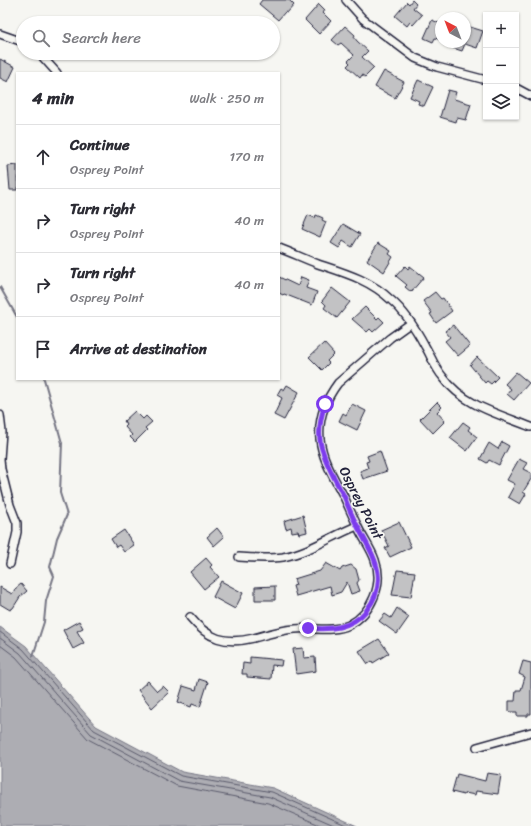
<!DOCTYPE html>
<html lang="en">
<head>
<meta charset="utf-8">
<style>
	:root { --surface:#fff; --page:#f7f7f7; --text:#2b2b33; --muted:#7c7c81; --line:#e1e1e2 }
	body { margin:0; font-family:Sriracha,sans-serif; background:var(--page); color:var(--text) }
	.controls { position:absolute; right:12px; top:12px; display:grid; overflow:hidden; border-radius:0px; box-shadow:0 1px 3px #0004 }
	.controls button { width:36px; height:36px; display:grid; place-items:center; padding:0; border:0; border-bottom:1px solid var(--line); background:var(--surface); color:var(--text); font:20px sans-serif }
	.compass { position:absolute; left:435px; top:12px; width:36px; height:36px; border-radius:50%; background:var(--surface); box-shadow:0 1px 3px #0004; rotate:318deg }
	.stop { position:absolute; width:12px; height:12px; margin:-9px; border:3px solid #7c3aed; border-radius:50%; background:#fff }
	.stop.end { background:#7c3aed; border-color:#fff; box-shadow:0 1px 4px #0008 }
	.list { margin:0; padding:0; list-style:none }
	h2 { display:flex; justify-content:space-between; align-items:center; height:52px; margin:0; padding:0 16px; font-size:17px }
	h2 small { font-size:13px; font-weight:400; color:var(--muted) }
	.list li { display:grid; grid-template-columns:26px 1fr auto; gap:12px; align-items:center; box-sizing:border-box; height:64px; padding:0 16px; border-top:1px solid var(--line) }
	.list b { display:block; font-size:15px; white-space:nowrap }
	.list p { margin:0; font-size:13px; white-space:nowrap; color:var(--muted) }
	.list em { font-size:13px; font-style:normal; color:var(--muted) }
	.icon { flex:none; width:22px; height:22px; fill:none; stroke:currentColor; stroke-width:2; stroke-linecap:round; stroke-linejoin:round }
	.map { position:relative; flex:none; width:531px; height:826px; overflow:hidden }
	.search { position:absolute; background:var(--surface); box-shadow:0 1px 3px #0004; left:16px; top:16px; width:264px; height:44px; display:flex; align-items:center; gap:10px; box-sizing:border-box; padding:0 14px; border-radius:22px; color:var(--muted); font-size:15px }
	.panel { position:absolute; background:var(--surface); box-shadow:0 1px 3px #0004; left:16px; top:72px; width:264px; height:308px; border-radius:0px }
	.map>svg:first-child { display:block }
</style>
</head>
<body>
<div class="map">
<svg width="531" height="826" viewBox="0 0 531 826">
	<rect width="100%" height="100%" fill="#f6f6f2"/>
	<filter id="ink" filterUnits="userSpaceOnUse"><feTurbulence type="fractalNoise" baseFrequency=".025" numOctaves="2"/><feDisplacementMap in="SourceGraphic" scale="8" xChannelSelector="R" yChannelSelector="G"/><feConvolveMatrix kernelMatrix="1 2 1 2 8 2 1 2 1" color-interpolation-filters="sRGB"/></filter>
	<g filter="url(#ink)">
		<path fill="#adadb3" stroke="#757583" d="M0 627 26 646 96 726 182 772 273 788 357 826H0Z"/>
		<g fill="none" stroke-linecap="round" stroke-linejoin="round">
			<g stroke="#5a5a6b" stroke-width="1">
				<path d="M0 632 23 649 94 730 181 776 272 792 348 826"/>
				<path d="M0 638 20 653 91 734 179 781 270 797 336 826"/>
				<path d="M0 645 16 657 88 739 177 786 268 803 322 826"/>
			</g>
			<g stroke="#757583" stroke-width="2">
				<path d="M0 287 17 317"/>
				<path d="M33 656 44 622 46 601 54 576 50 567 57 538 67 515 60 493 62 443 44 379"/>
			</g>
		</g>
		<g fill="#c2c2c4" stroke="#22223b">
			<path d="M262 0H289L294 5 287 13 285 12 278 20 259 4Z"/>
			<path d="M412 0 416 4 413 8 422 15 413 25 410 22 407 26 395 16 407 2 409 4Z"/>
			<path d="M319 4 325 10 323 13 331 21 319 34 305 20Z"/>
			<path d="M432 20 441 24V40L435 38 433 42 424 38Z"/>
			<path d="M345 26 355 35 354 37 357 41 368 51 362 57 374 68 365 77 362 75 360 78 347 66 350 63 348 61 354 55 341 43 338 45 332 40Z"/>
			<path d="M467 26 483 31 477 48 465 44 462 51 453 48 455 42H465V31Z"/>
			<path d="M0 59 15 67 8 82 0 78Z"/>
			<path d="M384 71 404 82 395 98 375 87Z"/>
			<path d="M418 80 433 87 424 106 418 104 419 101 410 97Z"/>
			<path d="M448 90 456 92 454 99 471 104 466 120 457 118 456 122 440 117Z"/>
			<path d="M17 165V190H10L8 166Z"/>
			<path d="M308 215 315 218 316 215 323 218 322 220 326 222 320 237 302 229Z"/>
			<path d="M343 224 360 234 352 247 343 241 339 248 331 243Z"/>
			<path d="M378 243 391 251 389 254 393 257 384 272 367 260Z"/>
			<path d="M405 266 408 269 410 266 424 277 411 292 405 287 407 285 396 276Z"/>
			<path d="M279 277 298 286 301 277 309 280 306 288 317 292 312 305 284 294 283 295 279 293Z"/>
			<path d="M332 288 350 302 337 318 324 308 326 305 322 301Z"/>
			<path d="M435 292 441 299 443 298 452 311 436 323 430 314 432 313 423 301Z"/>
			<path d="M365 307 377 319 379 317 384 322 373 332 370 329 367 332 352 319Z"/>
			<path d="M453 325 470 346 458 356 445 341 450 337 445 331Z"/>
			<path d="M324 343 334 354 327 361 329 363 322 370 309 357Z"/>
			<path d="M477 357 498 377 491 384 487 381 485 383 470 365Z"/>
			<path d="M516 372 529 383 514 400 507 394 511 389 505 384Z"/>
			<path d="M287 385 299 392 284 420 274 415 282 398 277 395 281 388 284 390Z"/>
			<path d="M437 402 442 407 437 412 445 421 433 433 420 419Z"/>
			<path d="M352 404 366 411 357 430 339 421 343 413 346 415Z"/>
			<path d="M135 411 143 419 146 416 152 422 145 428 147 430 135 442 130 437 132 435 125 427 127 425 124 421Z"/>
			<path d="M463 422 470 427 468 430 477 437 467 451 450 438Z"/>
			<path d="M502 442 509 446 499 465 489 460 487 463 480 459 489 443 498 449Z"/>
			<path d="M380 451 387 471 363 479 360 471 368 468 366 462 369 461 367 456Z"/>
			<path d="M519 459 527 463 523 469 531 473V479L523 492 526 494 520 504 508 497 515 484 507 480Z"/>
			<path d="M303 515 307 532 299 534 298 531 292 532 291 527 286 529 284 521Z"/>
			<path d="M399 522 411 547 390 557 385 548 389 546 381 530Z"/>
			<path d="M217 528 224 537 214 546 207 537Z"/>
			<path d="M124 530 134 545 124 552 119 545 116 547 111 539Z"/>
			<path d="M206 558 212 565 210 567 219 577 204 589 190 572Z"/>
			<path d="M326 563 340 571 342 568 351 565 356 569 359 580 357 583 360 591 351 594 347 582 341 592 332 595 330 586 296 596 293 586 296 585 294 579 320 571Z"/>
			<path d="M397 570 415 572 411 597 392 595Z"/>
			<path d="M221 581 243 593 235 609 213 597Z"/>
			<path d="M21 584 27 591 20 597 13 608 10 610 0 604V587L12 594 15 589Z"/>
			<path d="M275 586V600H255V587Z"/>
			<path d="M397 608 409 617 397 634 379 621 385 614 391 618Z"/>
			<path d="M79 621 83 628 77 631 84 643 73 649 63 630Z"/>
			<path d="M379 639 389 653 373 663 372 661 368 664 359 651Z"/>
			<path d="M303 648 304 658 315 657 316 671 296 674 293 649Z"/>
			<path d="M250 657 282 660 281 666 272 665 271 679 247 677V674H242L243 663 250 664Z"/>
			<path d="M523 661 531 663V714H528V716H517V712H509V701H515L516 690H521L525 677 519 674Z"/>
			<path d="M199 679 208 682 200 707 192 704 191 707 178 702 183 686 196 690Z"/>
			<path d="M148 681 157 691 163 686 169 692 152 708 138 690Z"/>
			<path d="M487 773 501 775 498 794 476 791 475 795 465 793 464 795 452 792 457 774 485 781Z"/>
		</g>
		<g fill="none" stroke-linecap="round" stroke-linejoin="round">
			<defs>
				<g id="minor">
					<path d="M346 0 363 19 415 58 437 67 486 80"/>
					<path d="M0 34 23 42"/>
					<path d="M39 53 57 73"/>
					<path d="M516 88 531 96"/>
					<path d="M279 248C292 253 305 259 318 264 345 273 370 280 391 300 405 312 416 329 425 346 431 356 435 368 443 377 464 406 499 414 531 427"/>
					<path d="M0 415 2 432 0 459 1 469 10 505 17 523V532L10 564"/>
					<path d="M239 557C253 558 269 559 283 557 309 552 332 536 357 526"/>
					<path d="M190 617C208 639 225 645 254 638 268 634 281 630 295 629 313 627 332 633 349 625 372 613 384 584 375 560 371 548 362 537 357 525 352 515 348 505 343 495 334 478 322 459 320 439 318 419 326 399 338 383L390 338 411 323"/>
					<path d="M477 747 531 732"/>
				</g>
			</defs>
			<use href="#minor" stroke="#22223b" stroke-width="10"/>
			<use href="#minor" stroke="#f6f6f2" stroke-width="7"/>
		</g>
	</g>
	<g fill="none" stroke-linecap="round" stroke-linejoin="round" filter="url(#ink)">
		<path stroke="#7c3aed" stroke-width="5" d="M308 628C329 630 351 629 366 611 391 579 373 556 358 527 352 517 348 506 344 496 336 482 328 468 323 452 317 437 320 419 325 404"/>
	</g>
	<g text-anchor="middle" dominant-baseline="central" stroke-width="3.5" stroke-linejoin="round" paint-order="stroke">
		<g font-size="14" fill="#22223b" stroke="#f6f6f2">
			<text transform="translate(361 503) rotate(63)">Osprey Point</text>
		</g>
	</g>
</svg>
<div class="controls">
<button>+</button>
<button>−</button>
<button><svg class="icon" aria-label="layers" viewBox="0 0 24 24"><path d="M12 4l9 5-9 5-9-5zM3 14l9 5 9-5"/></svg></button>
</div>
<svg class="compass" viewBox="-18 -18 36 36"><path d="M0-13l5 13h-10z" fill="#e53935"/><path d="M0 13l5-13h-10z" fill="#7c7c81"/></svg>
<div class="stop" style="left:325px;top:404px"></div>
<div class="stop end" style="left:308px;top:628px"></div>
<div class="search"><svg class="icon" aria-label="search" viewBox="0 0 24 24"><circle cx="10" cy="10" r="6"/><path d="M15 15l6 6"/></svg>Search here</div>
<section class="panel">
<h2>4 min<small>Walk · 250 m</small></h2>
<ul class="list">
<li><svg class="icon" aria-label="ahead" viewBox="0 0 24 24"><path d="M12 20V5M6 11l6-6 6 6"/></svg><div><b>Continue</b><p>Osprey Point</p></div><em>170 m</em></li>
<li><svg class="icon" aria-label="right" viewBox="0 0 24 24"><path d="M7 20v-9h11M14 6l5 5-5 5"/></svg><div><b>Turn right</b><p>Osprey Point</p></div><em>40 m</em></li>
<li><svg class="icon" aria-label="right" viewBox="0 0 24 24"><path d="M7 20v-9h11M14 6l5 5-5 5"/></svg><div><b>Turn right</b><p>Osprey Point</p></div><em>40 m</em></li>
<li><svg class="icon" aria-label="arrive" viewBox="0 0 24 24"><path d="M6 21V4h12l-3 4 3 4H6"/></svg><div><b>Arrive at destination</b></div></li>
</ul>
</section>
</div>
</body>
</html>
